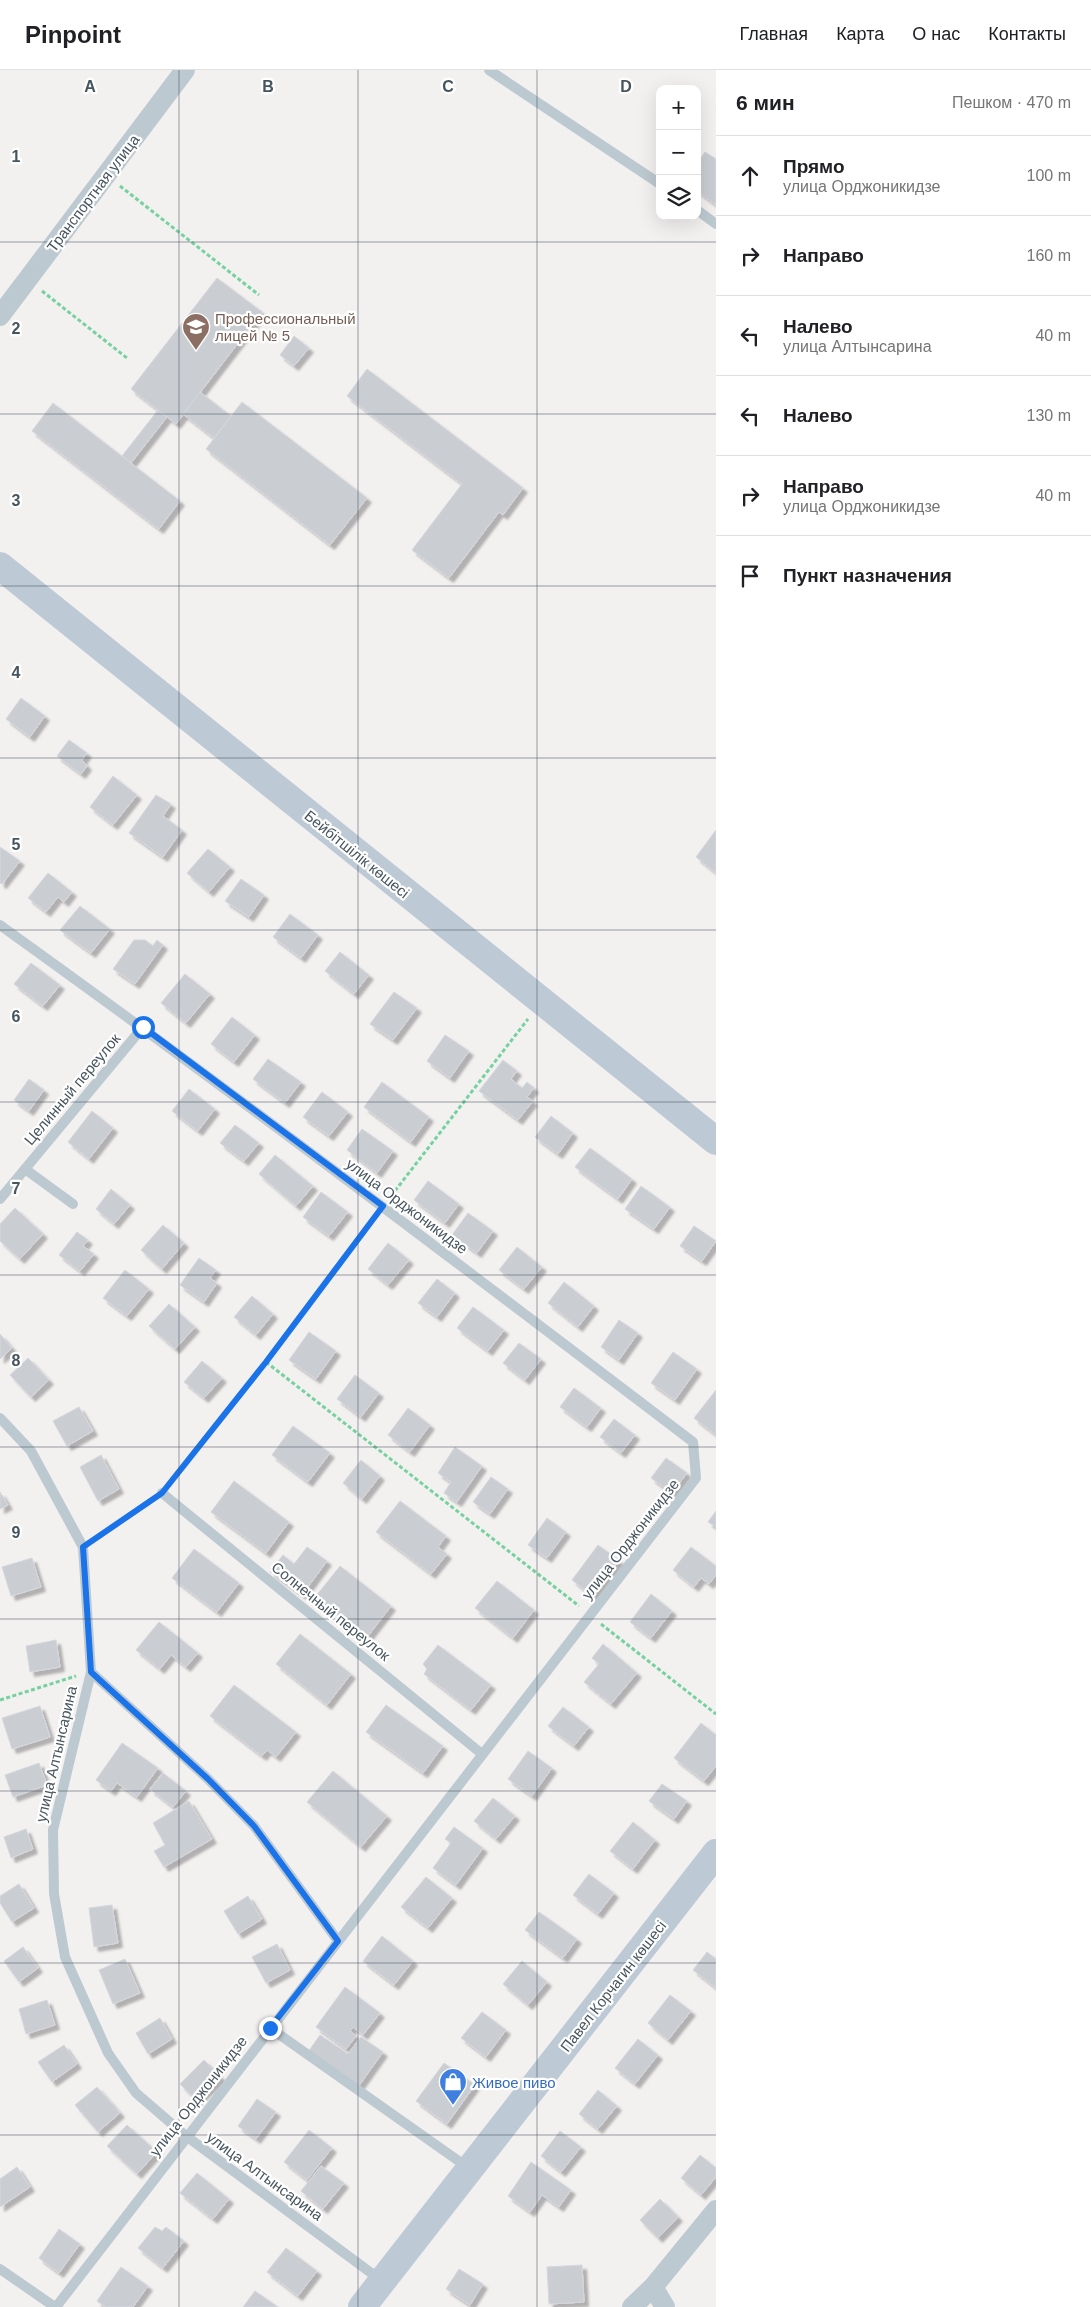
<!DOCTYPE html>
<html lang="ru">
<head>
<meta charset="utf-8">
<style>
	:root { --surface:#fff; --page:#f2f2f2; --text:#202124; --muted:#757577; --line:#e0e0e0 }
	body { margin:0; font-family:Arial,sans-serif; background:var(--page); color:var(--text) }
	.controls { position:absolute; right:15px; top:15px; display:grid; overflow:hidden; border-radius:10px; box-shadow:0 5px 20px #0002 }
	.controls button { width:45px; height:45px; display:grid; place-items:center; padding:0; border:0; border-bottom:1px solid var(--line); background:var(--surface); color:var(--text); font:25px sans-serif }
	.stop { position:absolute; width:15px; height:15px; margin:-11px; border:4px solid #1a73e8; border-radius:50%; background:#fff }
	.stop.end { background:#1a73e8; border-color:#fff; box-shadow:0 1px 5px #0008 }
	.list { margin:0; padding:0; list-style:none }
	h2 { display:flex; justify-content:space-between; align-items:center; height:65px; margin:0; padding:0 20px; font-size:21px }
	h2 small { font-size:16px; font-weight:400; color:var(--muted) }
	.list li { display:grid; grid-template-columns:32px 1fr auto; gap:15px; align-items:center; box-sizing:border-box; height:80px; padding:0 20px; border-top:1px solid var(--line) }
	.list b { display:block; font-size:19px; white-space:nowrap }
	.list p { margin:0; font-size:16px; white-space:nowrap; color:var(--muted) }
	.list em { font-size:16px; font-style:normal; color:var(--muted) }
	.icon { flex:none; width:28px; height:28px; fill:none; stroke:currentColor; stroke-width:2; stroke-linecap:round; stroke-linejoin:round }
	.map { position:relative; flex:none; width:716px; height:2237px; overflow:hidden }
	header { display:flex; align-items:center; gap:30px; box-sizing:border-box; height:70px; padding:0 25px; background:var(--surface); border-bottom:1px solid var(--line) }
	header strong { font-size:24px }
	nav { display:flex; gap:28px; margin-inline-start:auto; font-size:18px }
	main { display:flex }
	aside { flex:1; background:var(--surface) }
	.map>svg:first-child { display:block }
</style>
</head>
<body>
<header>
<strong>Pinpoint</strong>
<nav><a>Главная</a><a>Карта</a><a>О нас</a><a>Контакты</a></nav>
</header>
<main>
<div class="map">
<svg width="716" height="2237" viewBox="0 0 716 2237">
	<defs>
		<filter id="shadow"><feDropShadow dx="4.5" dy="4.5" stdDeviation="1" flood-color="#0004"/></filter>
	</defs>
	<rect width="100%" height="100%" fill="#f3f0f0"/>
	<g fill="#caced3" stroke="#d4d7dc" filter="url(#shadow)">
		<path d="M705 82 716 89V135L697 121V93Z"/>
		<path d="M217 208 262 242 176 354 131 319Z"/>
		<path d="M294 266 309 278 294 296 280 285Z"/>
		<path d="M367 299 523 418 503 445 499 442 449 508 412 480 462 414 347 326Z"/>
		<path d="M200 322 231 346 214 368 183 344Z"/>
		<path d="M242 332 367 428 330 475 206 379Z"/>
		<path d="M53 333 180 431 159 459 32 361Z"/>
		<path d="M158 340 167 347 131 393 122 386Z"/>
		<path d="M21 628 45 646 30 667 6 649Z"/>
		<path d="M69 670 87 683 82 690 87 696 81 704 57 686Z"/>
		<path d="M113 706 137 725 113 755 90 737Z"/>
		<path d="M156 725 171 734 163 746 182 760 163 787 129 763Z"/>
		<path d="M716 760V803L696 787Z"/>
		<path d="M0 777 20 791 2 814 0 813Z"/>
		<path d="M208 779 230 797 209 822 187 803Z"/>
		<path d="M48 803 72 822 64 832 58 827 46 842 28 828Z"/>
		<path d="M241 809 264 825 249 847 225 831Z"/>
		<path d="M80 836 110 859 91 883 60 860Z"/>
		<path d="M290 844 318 865 301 888 273 867Z"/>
		<path d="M134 870H145L153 876 157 870 163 875 135 914 113 899Z"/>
		<path d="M340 882 369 905 354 924 325 901Z"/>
		<path d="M31 893 60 915 43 936 14 914Z"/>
		<path d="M185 904 210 924 186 953 161 933Z"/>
		<path d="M394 922 417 938 393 970 370 954Z"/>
		<path d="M232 947 255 965 234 992 211 974Z"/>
		<path d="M445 965 469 981 450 1008 427 991Z"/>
		<path d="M268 989 301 1012 285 1033 253 1009Z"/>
		<path d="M503 990 517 1001 511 1009 522 1018 527 1012 534 1018 527 1027 533 1031 518 1050 479 1021Z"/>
		<path d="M29 1009 44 1020 29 1041 14 1030Z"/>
		<path d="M382 1012 429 1047 411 1072 364 1037Z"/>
		<path d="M189 1019 215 1039 198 1061 172 1041Z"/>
		<path d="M322 1022 348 1042 329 1066 303 1047Z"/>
		<path d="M92 1041 113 1058 89 1089 68 1072Z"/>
		<path d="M551 1046 573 1063 558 1084 535 1067Z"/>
		<path d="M235 1055 259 1073 244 1091 220 1073Z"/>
		<path d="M362 1059 393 1081 377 1103 347 1080Z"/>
		<path d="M590 1078 632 1109 618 1129 575 1097Z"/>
		<path d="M275 1085 313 1116 296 1136 259 1104Z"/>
		<path d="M428 1111 459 1134 445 1153 414 1130Z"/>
		<path d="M641 1116 670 1137 654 1159 625 1139Z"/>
		<path d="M111 1119 130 1135 114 1154 96 1139Z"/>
		<path d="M321 1122 348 1142 329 1166 303 1147Z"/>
		<path d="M15 1138 43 1164 20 1189 0 1171V1154Z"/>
		<path d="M468 1143 493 1161 477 1183 452 1165Z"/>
		<path d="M163 1155 184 1173 162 1199 141 1180Z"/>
		<path d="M694 1156 716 1171 702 1191 680 1176Z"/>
		<path d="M77 1162 88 1170 83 1176 94 1184 80 1201 59 1185Z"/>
		<path d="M388 1173 409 1190 388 1215 368 1199Z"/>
		<path d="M517 1177 542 1197 524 1219 499 1200Z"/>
		<path d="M199 1188 216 1200 210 1208 217 1213 204 1232 180 1215Z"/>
		<path d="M125 1200 149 1219 127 1246 103 1228Z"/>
		<path d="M437 1209 455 1223 437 1247 418 1233Z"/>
		<path d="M564 1212 594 1236 578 1257 548 1233Z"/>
		<path d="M252 1226 273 1244 256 1265 234 1247Z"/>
		<path d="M169 1234 195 1257 175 1279 149 1256Z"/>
		<path d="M473 1237 504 1260 488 1281 457 1258Z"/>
		<path d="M619 1250 638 1263 619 1290 601 1277Z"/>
		<path d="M309 1262 336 1281 316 1309 289 1290Z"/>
		<path d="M0 1264 12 1278 0 1289Z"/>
		<path d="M519 1273 541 1289 525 1310 503 1293Z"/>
		<path d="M673 1282 697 1299 675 1330 651 1313Z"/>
		<path d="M28 1288 49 1310 31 1327 10 1305Z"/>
		<path d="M202 1291 222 1308 204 1328 184 1312Z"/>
		<path d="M355 1305 379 1323 361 1347 337 1329Z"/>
		<path d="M574 1318 601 1338 587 1357 560 1337Z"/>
		<path d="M716 1320V1365L694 1348Z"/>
		<path d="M79 1337 93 1361 67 1376 53 1351Z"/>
		<path d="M408 1338 430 1355 410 1382 388 1365Z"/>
		<path d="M614 1349 635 1365 621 1383 600 1367Z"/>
		<path d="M293 1356 330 1383 308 1412 272 1385Z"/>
		<path d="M455 1377 482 1396 457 1432 444 1423 451 1412 438 1403Z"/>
		<path d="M101 1385 119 1419 98 1431 80 1397Z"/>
		<path d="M666 1388 687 1403 672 1423 651 1408Z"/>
		<path d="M361 1390 380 1406 362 1429 343 1413Z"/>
		<path d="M491 1407 508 1419 490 1444 473 1432Z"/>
		<path d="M234 1411 289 1452 266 1483 211 1442Z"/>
		<path d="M0 1422 8 1435 0 1439Z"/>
		<path d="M400 1431 446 1466 438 1477 447 1484 431 1504 376 1462Z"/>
		<path d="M716 1441V1457L708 1452Z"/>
		<path d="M547 1448 566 1462 547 1488 528 1475Z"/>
		<path d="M598 1475 619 1490 593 1526 572 1510Z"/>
		<path d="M307 1477 327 1491 302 1525 270 1502 283 1485 294 1494Z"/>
		<path d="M691 1477 716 1496V1505L709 1514 701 1508 694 1517 673 1500Z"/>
		<path d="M194 1479 239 1513 217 1542 172 1508Z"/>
		<path d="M32 1488 41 1517 11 1526 2 1497Z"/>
		<path d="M340 1496 391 1536 368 1566 316 1526Z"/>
		<path d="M497 1511 534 1540 513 1568 475 1538Z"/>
		<path d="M651 1524 672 1541 651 1568 630 1552Z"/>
		<path d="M159 1552 198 1583 186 1597 171 1585 160 1599 136 1580Z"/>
		<path d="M300 1564 351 1604 327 1635 276 1594Z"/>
		<path d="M56 1570 60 1597 30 1602 26 1576Z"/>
		<path d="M603 1574 637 1603 611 1634 584 1612 599 1594 592 1588Z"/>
		<path d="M438 1575 491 1615 471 1640 424 1604 427 1599 423 1594Z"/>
		<path d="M234 1615 296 1662 276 1687 267 1680 262 1686 210 1646Z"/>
		<path d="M386 1635 443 1676 423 1703 366 1662Z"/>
		<path d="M40 1636 50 1667 12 1679 2 1648Z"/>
		<path d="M563 1637 589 1657 574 1676 548 1656Z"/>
		<path d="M701 1653 716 1665V1696L704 1711 674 1688Z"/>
		<path d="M122 1673 158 1698 137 1727 117 1713 111 1721 96 1710Z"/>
		<path d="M528 1681 552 1698 532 1726 508 1709Z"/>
		<path d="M39 1693 47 1715 13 1727 5 1705Z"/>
		<path d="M333 1701 387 1746 361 1777 307 1732Z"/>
		<path d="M163 1703 186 1721 173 1737 150 1719Z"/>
		<path d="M662 1714 687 1731 674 1749 649 1731Z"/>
		<path d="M493 1728 515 1746 496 1769 474 1751Z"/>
		<path d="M189 1731 212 1769 164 1797 154 1781 165 1775 153 1753Z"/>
		<path d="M633 1752 655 1770 633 1799 610 1781Z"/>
		<path d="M454 1757 483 1778 456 1815 433 1798 451 1773 445 1769Z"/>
		<path d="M26 1759 33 1779 11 1788 4 1767Z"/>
		<path d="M589 1804 614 1823 598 1844 573 1825Z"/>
		<path d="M426 1807 452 1828 428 1858 401 1837Z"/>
		<path d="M19 1814 34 1838 12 1852 0 1833V1826Z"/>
		<path d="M248 1826 262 1849 238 1864 224 1841Z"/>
		<path d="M112 1835 118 1873 94 1877 89 1838Z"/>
		<path d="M539 1842 577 1869 563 1888 525 1860Z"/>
		<path d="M382 1866 413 1891 394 1915 363 1891Z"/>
		<path d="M277 1874 290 1900 266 1913 252 1887Z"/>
		<path d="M23 1877 38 1898 19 1912 4 1891Z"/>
		<path d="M707 1882 716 1889V1918L693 1900Z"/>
		<path d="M125 1889 140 1923 113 1934 99 1900Z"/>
		<path d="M522 1891 547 1912 528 1935 503 1914Z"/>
		<path d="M345 1917 380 1943 363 1965 353 1957 350 1961 356 1966 346 1979 316 1957Z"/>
		<path d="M670 1925 691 1941 668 1970 648 1953Z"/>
		<path d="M47 1930 55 1955 26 1964 19 1939Z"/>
		<path d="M482 1942 506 1960 486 1987 461 1968Z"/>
		<path d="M160 1948 172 1969 148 1984 136 1963Z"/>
		<path d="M320 1965 348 1984 361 1967 383 1982 358 2017 308 1982Z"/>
		<path d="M638 1969 658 1985 635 2014 615 1998Z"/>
		<path d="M64 1975 77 1994 52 2012 38 1992Z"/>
		<path d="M204 1990 221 2007 197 2031 180 2014Z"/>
		<path d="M444 1993 475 2015 447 2054 416 2031Z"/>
		<path d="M97 2017 120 2043 98 2062 75 2035Z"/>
		<path d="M598 2020 617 2036 598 2059 579 2044Z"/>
		<path d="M257 2029 276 2042 256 2069 238 2056Z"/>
		<path d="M127 2055 157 2082 137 2104 107 2076Z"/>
		<path d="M309 2060 332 2078 307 2110 284 2092Z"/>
		<path d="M560 2061 581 2077 561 2102 541 2086Z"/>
		<path d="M700 2085 716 2098V2107L701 2125 681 2108Z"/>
		<path d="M531 2092 571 2120 559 2137 542 2125 530 2142 508 2126Z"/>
		<path d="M321 2096 344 2113 323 2139 301 2121Z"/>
		<path d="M17 2097 30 2117 0 2137V2109Z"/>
		<path d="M197 2103 229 2129 213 2149 180 2123Z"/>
		<path d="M660 2129 678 2147 658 2168 640 2150Z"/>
		<path d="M155 2157 162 2161 166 2157 184 2171 163 2198 138 2178Z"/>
		<path d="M59 2159 80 2174 59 2203 39 2188Z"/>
		<path d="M286 2178 317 2201 298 2226 267 2202Z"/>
		<path d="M582 2195 584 2232 549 2234 547 2197Z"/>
		<path d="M121 2197 148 2216 133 2237H105L97 2231Z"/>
		<path d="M459 2199 483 2214 470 2235 446 2219Z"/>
		<path d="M255 2221 278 2237H243Z"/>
	</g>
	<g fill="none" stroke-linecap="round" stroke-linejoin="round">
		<g stroke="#73d29d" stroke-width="3" stroke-dasharray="4 2.5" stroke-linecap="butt">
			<path d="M120 116 259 225"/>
			<path d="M42 221 127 288"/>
			<path d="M391 1126 528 949"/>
			<path d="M266 1292 579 1536"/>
			<path d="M169 1413 266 1292 375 1147"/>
			<path d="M94 1470 150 1430"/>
			<path d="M601 1554 716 1644"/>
			<path d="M0 1630 76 1606"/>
		</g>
		<g stroke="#bdc9d0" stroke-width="10">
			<path d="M489 0 660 114"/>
			<path d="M697 140 716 154"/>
			<path d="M0 855C234 1023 463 1197 693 1372L696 1408 56 2237"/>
			<path d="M25 1099 73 1134"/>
			<path d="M0 1129 143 957"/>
			<path d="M0 1348 31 1381 83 1477 91 1602 53 1760 54 1824 65 1887 108 1983 136 2023 186 2066 382 2211"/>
			<path d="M162 1423 482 1684"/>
			<path d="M91 1602 208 1709 254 1756 338 1871"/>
			<path d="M270 1958 470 2099"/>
			<path d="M0 2199 55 2237"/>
		</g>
		<g stroke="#bdc9d0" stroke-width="20">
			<path d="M0 246 185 0"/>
			<path d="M653 2217 665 2237"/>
			<path d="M632 2237 653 2217 716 2140"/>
		</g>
		<g stroke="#bdcad5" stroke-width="28">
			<path d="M0 496 716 1071"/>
			<path d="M362 2237 716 1783"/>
		</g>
	</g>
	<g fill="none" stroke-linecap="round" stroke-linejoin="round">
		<path stroke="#1a73e8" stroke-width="6" d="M143 957 383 1136 266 1292 162 1423 83 1477 91 1602 208 1709 254 1756 338 1871 270 1958"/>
	</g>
	<path fill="none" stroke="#47555f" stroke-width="1" stroke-opacity="0.55" d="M179 0V2237M358 0V2237M537 0V2237M0 172H716M0 344H716M0 516H716M0 688H716M0 860H716M0 1032H716M0 1205H716M0 1377H716M0 1549H716M0 1721H716M0 1893H716M0 2065H716"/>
	<defs>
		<symbol id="university-pin" viewBox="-11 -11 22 30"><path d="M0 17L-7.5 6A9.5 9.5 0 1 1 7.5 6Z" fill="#8d6e63" stroke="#fff"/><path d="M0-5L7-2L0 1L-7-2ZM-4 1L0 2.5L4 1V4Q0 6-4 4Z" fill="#fff"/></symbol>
		<symbol id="shop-pin" viewBox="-11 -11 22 30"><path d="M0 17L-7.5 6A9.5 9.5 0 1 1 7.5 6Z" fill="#3f7fe0" stroke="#fff"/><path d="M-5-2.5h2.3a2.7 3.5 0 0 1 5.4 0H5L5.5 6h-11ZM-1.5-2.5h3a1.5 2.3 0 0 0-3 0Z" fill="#fff"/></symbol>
	</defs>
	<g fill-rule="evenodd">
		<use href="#university-pin" x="180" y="241" width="32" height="43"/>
		<use href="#shop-pin" x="437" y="1996" width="32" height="43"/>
	</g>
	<g text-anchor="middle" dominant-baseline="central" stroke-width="4.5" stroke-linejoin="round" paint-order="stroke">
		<g font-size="15" fill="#47555f" stroke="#fff">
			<text transform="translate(93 123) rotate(-53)">Транспортная улица</text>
			<text transform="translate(357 784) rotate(39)">Бейбітшілік көшесі</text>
			<text transform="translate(72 1019) rotate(-50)">Целинный переулок</text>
			<text transform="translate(407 1136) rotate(37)">улица Орджоникидзе</text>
			<text transform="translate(630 1469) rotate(-52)">улица Орджоникидзе</text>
			<text transform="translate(331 1541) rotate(39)">Солнечный переулок</text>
			<text transform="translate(56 1684) rotate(-77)">улица Алтынсарина</text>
			<text transform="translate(613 1916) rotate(-52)">Павел Корчагин көшесі</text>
			<text transform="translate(198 2026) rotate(-52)">улица Орджоникидзе</text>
			<text transform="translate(265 2106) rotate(36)">улица Алтынсарина</text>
		</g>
		<g font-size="15" fill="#785e54" stroke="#fff" text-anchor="start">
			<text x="215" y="248">Профессиональный<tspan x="215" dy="17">лицей № 5</tspan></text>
		</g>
		<g font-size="15" fill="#366cbe" stroke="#fff" text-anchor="start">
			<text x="472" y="2012">Живое пиво</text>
		</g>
	</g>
	<g font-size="16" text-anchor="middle" font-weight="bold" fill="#47555f" stroke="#fff" stroke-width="4.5" stroke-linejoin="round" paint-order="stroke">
		<text x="90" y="22">A</text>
		<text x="268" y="22">B</text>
		<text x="448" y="22">C</text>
		<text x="626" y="22">D</text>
		<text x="16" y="92">1</text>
		<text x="16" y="264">2</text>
		<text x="16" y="436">3</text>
		<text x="16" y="608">4</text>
		<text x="16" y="780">5</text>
		<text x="16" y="952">6</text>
		<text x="16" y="1124">7</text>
		<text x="16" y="1296">8</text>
		<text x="16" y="1468">9</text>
	</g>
</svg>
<div class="controls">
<button>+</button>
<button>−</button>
<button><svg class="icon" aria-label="layers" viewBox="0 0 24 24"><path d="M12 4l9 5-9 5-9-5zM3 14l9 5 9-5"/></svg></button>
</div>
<div class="stop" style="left:143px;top:957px"></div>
<div class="stop end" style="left:270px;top:1958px"></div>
</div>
<aside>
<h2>6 мин<small>Пешком · 470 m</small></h2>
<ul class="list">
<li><svg class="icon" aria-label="ahead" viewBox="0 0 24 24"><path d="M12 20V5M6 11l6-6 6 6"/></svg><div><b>Прямо</b><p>улица Орджоникидзе</p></div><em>100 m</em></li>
<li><svg class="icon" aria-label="right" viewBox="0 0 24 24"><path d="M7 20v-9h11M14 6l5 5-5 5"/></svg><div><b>Направо</b></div><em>160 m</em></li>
<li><svg class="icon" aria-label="left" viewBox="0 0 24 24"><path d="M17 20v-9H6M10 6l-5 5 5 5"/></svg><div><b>Налево</b><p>улица Алтынсарина</p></div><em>40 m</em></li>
<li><svg class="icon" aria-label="left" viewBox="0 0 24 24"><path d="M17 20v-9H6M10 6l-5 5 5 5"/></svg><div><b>Налево</b></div><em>130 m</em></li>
<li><svg class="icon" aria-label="right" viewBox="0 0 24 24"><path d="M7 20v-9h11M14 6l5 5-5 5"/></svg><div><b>Направо</b><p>улица Орджоникидзе</p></div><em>40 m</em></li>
<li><svg class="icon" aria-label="arrive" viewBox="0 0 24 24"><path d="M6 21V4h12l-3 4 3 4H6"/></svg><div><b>Пункт назначения</b></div></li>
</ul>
</aside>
</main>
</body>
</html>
